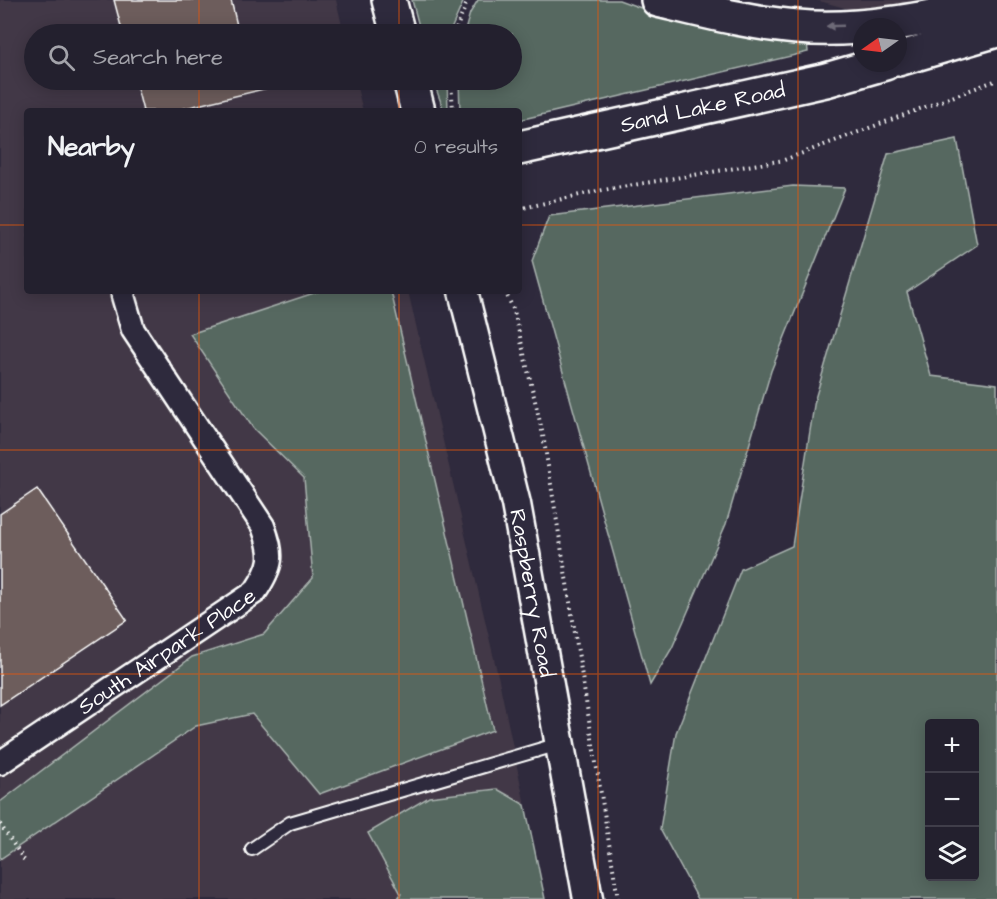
<!DOCTYPE html>
<html lang="en">
<head>
<meta charset="utf-8">
<style>
	:root { --surface:#23202e; --page:#2b2836; --text:#f1f3f6; --muted:#a3a3aa; --line:#403e4a }
	body { margin:0; font-family:"Architects Daughter",sans-serif; background:var(--page); color:var(--text) }
	.controls { position:absolute; right:18px; bottom:18px; display:grid; overflow:hidden; border-radius:6px; box-shadow:0 3px 15px #0003 }
	.controls button { width:54px; height:54px; display:grid; place-items:center; padding:0; border:0; border-bottom:2px solid var(--line); background:var(--surface); color:var(--text); font:30px sans-serif }
	.compass { position:absolute; left:853px; top:18px; width:54px; height:54px; border-radius:50%; background:var(--surface); box-shadow:0 3px 15px #0003; rotate:256deg }
	.list { margin:0; padding:0; list-style:none }
	h2 { display:flex; justify-content:space-between; align-items:center; height:78px; margin:0; padding:0 24px; font-size:26px }
	h2 small { font-size:20px; font-weight:400; color:var(--muted) }
	.icon { flex:none; width:33px; height:33px; fill:none; stroke:currentColor; stroke-width:2; stroke-linecap:round; stroke-linejoin:round }
	.map { position:relative; flex:none; width:997px; height:899px; overflow:hidden }
	.search { position:absolute; background:var(--surface); box-shadow:0 3px 15px #0003; left:24px; top:24px; width:498px; height:66px; display:flex; align-items:center; gap:15px; box-sizing:border-box; padding:0 21px; border-radius:33px; color:var(--muted); font-size:22px }
	.panel { position:absolute; background:var(--surface); box-shadow:0 3px 15px #0003; left:24px; top:108px; width:498px; height:186px; border-radius:6px }
	.map>svg:first-child { display:block }
</style>
</head>
<body>
<div class="map">
<svg width="997" height="899" viewBox="0 0 997 899">
	<rect width="100%" height="100%" fill="#2f2a3d"/>
	<filter id="ink" filterUnits="userSpaceOnUse"><feTurbulence type="fractalNoise" baseFrequency=".0167" numOctaves="2"/><feDisplacementMap in="SourceGraphic" scale="12" xChannelSelector="R" yChannelSelector="G"/><feConvolveMatrix kernelMatrix="1 2 1 2 8 2 1 2 1" color-interpolation-filters="sRGB"/></filter>
	<g filter="url(#ink)">
		<g fill="#423946">
			<path d="M0 0H336L344 34H34V80H355L363 111H27V291H408L499 680 525 805 495 789 521 899H0Z"/>
			<path d="M816 0H944L867 14Z"/>
		</g>
		<g fill="#566860" stroke="#aab4b0" stroke-width="1.5" fill-rule="evenodd">
			<path d="M412 0H464L449 34H421Z"/>
			<path d="M478 0H619L685 24 755 38 807 41 808 52 519 120V111H460L459 80H512V34H464L470 13Z"/>
			<path d="M433 80H447L448 111H444Z"/>
			<path d="M957 139 977 245 907 292 931 376 997 384V899H698L660 829 676 733 741 569 792 546 815 399 888 154ZM930 724H974V876H930Z"/>
			<path d="M793 186 845 188 771 371 726 524 672 648 650 685 532 261 549 216Z"/>
			<path d="M320 291H391L493 730 319 794 252 714 196 726 0 859V802L192 657 264 634 313 578 304 478 253 428 190 334Z"/>
			<path d="M497 789 525 805 545 899H397L401 894 368 833 429 797Z"/>
		</g>
		<g fill="#6d5d5b" stroke="#fff" stroke-width="1.5">
			<path d="M114 0H231L239 34H123Z"/>
			<path d="M135 80H270L272 87 173 111H143Z"/>
			<path d="M37 489 127 620 0 705V514Z"/>
		</g>
		<g fill="none" stroke-linecap="round" stroke-linejoin="round">
			<defs>
				<path id="service" d="M252 849 290 823 559 744"/>
				<g id="minor">
					<path id="s1" d="M0 763 255 592C273 565 274 556 263 526L133 330 123 296 124 291"/>
				</g>
				<g id="tertiary">
					<path id="s2" d="M463 291 516 504 588 899"/>
				</g>
				<g id="secondary">
					<path d="M389 0 398 34"/>
					<path d="M658 0C704 11 750 23 797 27 862 33 934 17 997 4"/>
					<path d="M898 59 997 30"/>
					<path d="M410 80 418 111"/>
					<path id="s3" d="M519 148 826 80 885 63"/>
				</g>
			</defs>
			<use href="#service" stroke="#fff" stroke-width="16"/>
			<use href="#minor" stroke="#fff" stroke-width="27"/>
			<use href="#tertiary" stroke="#fff" stroke-width="33"/>
			<use href="#secondary" stroke="#fff" stroke-width="38"/>
			<g stroke="#fff" stroke-width="4" stroke-dasharray="1.5 4.5" stroke-linecap="butt">
				<path d="M454 34 468 0"/>
				<path d="M451 80 453 111"/>
				<path d="M519 209 597 191 784 160 997 80"/>
				<path d="M505 291 514 311 543 435 618 899"/>
				<path d="M0 824 24 860"/>
			</g>
			<use href="#service" stroke="#2f2a3d" stroke-width="12"/>
			<use href="#minor" stroke="#2f2a3d" stroke-width="22"/>
			<use href="#tertiary" stroke="#2f2a3d" stroke-width="28"/>
			<use href="#secondary" stroke="#2f2a3d" stroke-width="33"/>
		</g>
		<defs><path id="oneway-solid" d="M-6-.8H1V-3.2L6.5 0L1 3.2V.8H-6Z" transform="scale(1.5)"/></defs>
		<use fill="#6d6a77" href="#oneway-solid" transform="translate(835 26) rotate(178)"/>
	</g>
	<path fill="none" stroke="#e8590c" stroke-width="1.5" stroke-opacity="0.55" d="M199 0V34M399 0V34M598 0V899M798 0V899M199 80V111M399 80V111M0 225H27M519 225H997M199 291V899M399 291V899M0 450H997M0 674H997"/>
	<g text-anchor="middle" dominant-baseline="central" stroke-width="4.5" stroke-linejoin="round" paint-order="stroke">
		<g font-size="22" fill="#fff" stroke="#2f2a3d">
			<text stroke="none"><textPath href="#s3" startOffset="188">Sand Lake Road</textPath></text>
			<text stroke="none"><textPath href="#s2" startOffset="310">Raspberry Road</textPath></text>
			<text stroke="none"><textPath href="#s1" startOffset="201">South Airpark Place</textPath></text>
		</g>
	</g>
</svg>
<div class="controls">
<button>+</button>
<button>−</button>
<button><svg class="icon" aria-label="layers" viewBox="0 0 24 24"><path d="M12 4l9 5-9 5-9-5zM3 14l9 5 9-5"/></svg></button>
</div>
<svg class="compass" viewBox="-18 -18 36 36"><path d="M0-13l5 13h-10z" fill="#e53935"/><path d="M0 13l5-13h-10z" fill="#a3a3aa"/></svg>
<div class="search"><svg class="icon" aria-label="search" viewBox="0 0 24 24"><circle cx="10" cy="10" r="6"/><path d="M15 15l6 6"/></svg>Search here</div>
<section class="panel">
<h2>Nearby<small>0 results</small></h2>
<ul class="list">
</ul>
</section>
</div>
</body>
</html>
